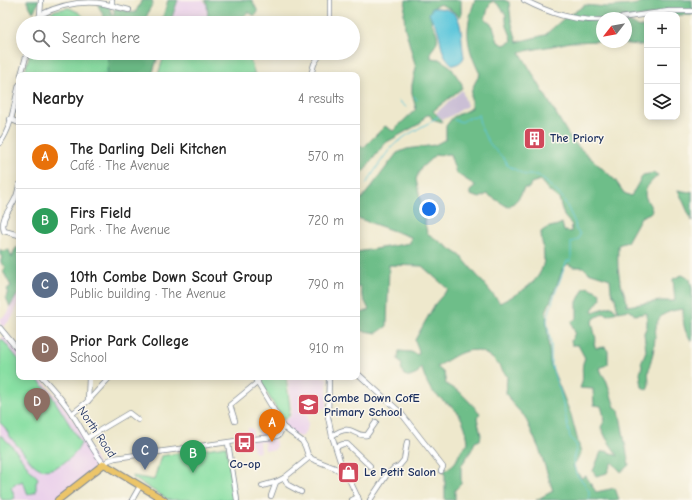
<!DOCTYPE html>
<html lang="en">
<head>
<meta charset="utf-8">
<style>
	:root { --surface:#fff; --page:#f2f2f2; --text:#222; --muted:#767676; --line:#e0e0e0; --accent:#ea580c }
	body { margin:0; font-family:"Comic Neue",sans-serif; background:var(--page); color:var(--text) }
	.controls { position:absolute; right:12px; top:12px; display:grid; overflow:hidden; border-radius:8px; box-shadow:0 2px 10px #0003 }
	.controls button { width:36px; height:36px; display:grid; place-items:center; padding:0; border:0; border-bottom:1px solid var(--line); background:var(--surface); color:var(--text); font:20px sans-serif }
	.compass { position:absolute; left:596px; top:12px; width:36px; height:36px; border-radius:50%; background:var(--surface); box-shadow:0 2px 10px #0003; rotate:239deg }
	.you { position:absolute; left:429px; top:209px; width:14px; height:14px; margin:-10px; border:3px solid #fff; border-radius:50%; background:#1a73e8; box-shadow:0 0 0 6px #1a73e833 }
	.badge { display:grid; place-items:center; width:26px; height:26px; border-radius:50%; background:var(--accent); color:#fff; font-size:13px; font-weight:700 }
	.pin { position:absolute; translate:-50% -33px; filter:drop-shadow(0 1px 2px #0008) }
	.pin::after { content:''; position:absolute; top:21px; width:14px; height:12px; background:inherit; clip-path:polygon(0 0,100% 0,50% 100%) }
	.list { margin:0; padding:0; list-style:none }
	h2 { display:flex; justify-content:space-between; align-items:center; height:52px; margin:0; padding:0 16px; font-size:17px }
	h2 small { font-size:13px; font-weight:400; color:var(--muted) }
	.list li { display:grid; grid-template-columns:26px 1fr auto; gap:12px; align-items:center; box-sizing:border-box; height:64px; padding:0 16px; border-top:1px solid var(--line) }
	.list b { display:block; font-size:15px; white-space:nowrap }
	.list p { margin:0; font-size:13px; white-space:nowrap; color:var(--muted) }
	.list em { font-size:13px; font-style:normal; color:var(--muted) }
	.icon { flex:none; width:22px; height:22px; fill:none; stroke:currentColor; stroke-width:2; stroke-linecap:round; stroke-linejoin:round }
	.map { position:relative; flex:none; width:692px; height:500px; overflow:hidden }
	.search { position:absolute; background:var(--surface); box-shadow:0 2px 10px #0003; left:16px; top:16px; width:344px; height:44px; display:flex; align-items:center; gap:10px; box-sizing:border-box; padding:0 14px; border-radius:22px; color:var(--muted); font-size:15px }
	.panel { position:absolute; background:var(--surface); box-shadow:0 2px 10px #0003; left:16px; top:72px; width:344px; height:308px; border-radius:8px }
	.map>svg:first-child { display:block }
</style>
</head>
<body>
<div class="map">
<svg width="692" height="500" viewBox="0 0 692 500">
	<rect width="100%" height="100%" fill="#fbf7ec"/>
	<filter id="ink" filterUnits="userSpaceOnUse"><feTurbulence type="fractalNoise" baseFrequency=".025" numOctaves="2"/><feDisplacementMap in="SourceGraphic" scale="8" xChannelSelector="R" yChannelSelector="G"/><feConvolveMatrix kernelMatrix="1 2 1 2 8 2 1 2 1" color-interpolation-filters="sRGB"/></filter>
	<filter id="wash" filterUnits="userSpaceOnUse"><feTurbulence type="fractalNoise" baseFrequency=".012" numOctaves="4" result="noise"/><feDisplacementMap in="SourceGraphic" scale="16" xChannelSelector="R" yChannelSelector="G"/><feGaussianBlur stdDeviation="0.9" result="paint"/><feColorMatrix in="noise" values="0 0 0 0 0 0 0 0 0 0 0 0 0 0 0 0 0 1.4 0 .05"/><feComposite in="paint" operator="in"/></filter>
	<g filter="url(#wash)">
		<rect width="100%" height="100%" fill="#eee8cc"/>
		<g fill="#ebd1eb">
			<path d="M178 0H203L225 23H170Z"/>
			<path d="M19 249V303L12 318 3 327 0 324V319L9 312Z"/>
			<path d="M4 336 19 354V377H39L55 395 78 427 99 466 54 500H0V339Z"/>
			<path d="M295 377H327V408L307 410 308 426 303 436 299 437 284 427 283 422 290 417 292 410 288 379Z"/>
			<path d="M248 428 253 429V436L258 437 259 430 269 431 271 440 275 439 276 445 275 450H265L264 442H259L260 452 254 453 253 445 249 443 248 438Z"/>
		</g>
		<path fill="#cbbfd5" d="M462 90 467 106 449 117 442 119 436 113Z"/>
		<g fill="#88dfa3" stroke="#528780">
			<path d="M69 8 80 13 90 23H39L41 17 56 10Z"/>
			<path d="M30 53H110L108 75H24Z"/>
			<path d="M165 53H248L255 75H158Z"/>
			<path d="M2 339 19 360V377H35L50 393 81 443C76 454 70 459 60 465 41 476 34 466 23 452 18 446 13 441 9 435 6 429 5 427 0 423V341Z"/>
			<path d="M265 377H286L290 409 289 416 283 420 260 381Z"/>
			<path d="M0 435C16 447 24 465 38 478L36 483V492L28 495 23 481 14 484V486L11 487 15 498 11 500H2L0 495Z"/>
			<path d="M226 446 235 500H169L133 478V476L154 480 161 456Z"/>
		</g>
		<g fill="#6ebe89" stroke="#447674" fill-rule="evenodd">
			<path d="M27 0H39L38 4 33 12 27 2Z"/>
			<path d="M142 0H152L153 4 150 8 144 23H107L98 5 100 4 109 6 112 15 114 16V9L117 8 135 13Z"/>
			<path d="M168 0H178L170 23H161Z"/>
			<path d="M205 0H252L258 12 255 16 248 12 243 17V23H210L208 21 207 3Z"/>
			<path d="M406 0H461V15L460 17 450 9 440 4 434 7 431 22C438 34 441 40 431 51V58L439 59 450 66 462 84V88L433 111 442 120V122L432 119 430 115H427L424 117 421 123 385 143 357 180V146L364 147 385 126 393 131 416 109 412 93V85L416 68 405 28 404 13Z"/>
			<path d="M475 0H504L509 2 511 20 517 42 545 35 562 20 585 5 606 7 632 5 655 0H692V15H652L626 19V18H602V41L570 42 552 46 520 52 572 141 615 180 624 193 631 196 643 175 654 173 658 175C652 182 642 188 646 198 648 203 651 205 652 211L650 213 641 217 627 242 618 245C618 255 617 265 619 275 620 286 627 295 627 306L661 301H675L673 279 682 275 690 279 692 289V341C683 332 683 321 683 309 652 313 657 323 654 348 653 355 650 362 649 369 647 376 651 383 647 390L642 387 640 373 642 366 641 363 646 351 644 333 647 326V313L635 315 629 310 618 312 615 298 611 291 610 279 588 272 583 267H573L568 264 563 269 546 312 550 363 571 415 581 453 573 466 581 478 586 476 596 492 615 488 619 500H536L553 491 540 451 525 417 511 402 506 393 507 376C502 371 498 363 493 359 472 341 456 355 437 367L444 373 446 384 460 392 480 413 477 418 481 435 480 440 475 442 471 451 461 466V484L455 490V500H445V474L443 472C447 468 455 465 457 459 461 451 460 450 468 443 467 430 462 414 451 406 444 401 435 395 430 388 426 382 424 374 421 367L417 374 410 377 404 375 401 368 402 365 398 359 399 351 411 352 418 355 419 352 415 340 435 304 448 289 422 266 389 265 387 326 377 333 357 330V313H362L369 310 362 295 360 286 357 288V252L410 243 411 237 357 218V204L372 186 397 153 407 149 435 145 446 139V126L453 117 472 108C469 93 472 87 480 74 466 46 464 30 475 0ZM493 1 499 5 506 15C505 28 510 29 512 41L504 45 498 42 493 26 485 19 489 5ZM450 154 456 173 476 186 470 191V195L480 198 487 194 508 207C516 202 520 197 524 188H529L531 183 540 180 549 191 559 199 564 216 572 225 571 232 564 231 562 223C553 228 549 225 541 232 541 240 544 249 544 258 543 283 518 293 500 303L461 256 427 233 416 179 421 168 435 155Z"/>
			<path d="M626 20 636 26 647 28V46L611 42H626Z"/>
			<path d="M108 53H159L152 75H107Z"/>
			<path d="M678 190 689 192 692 191V221Z"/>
			<path d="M18 247 19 292 10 307 6 297 8 291 7 289 11 286 3 271 5 267C1 264 0 262 2 257L0 255V249L2 251 9 250 12 258 14 251 16 248Z"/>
			<path d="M589 287 600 293 601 298 592 310 593 312 612 306 617 312 608 315 604 313 595 318 592 322 596 339 594 344 596 348 605 347 608 351V364L600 368C601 374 605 377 607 382 610 391 612 399 615 407L619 410 629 465 621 472 612 462 607 473 596 476 593 471 601 452 606 451 618 456 606 438 601 427 605 420 601 406 594 405 593 389 580 388C586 375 579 370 585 358L578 345H572L571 341 575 333 571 322 577 318V302L584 288Z"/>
		</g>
		<path fill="#5fc7db" stroke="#3d7b9c" d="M432 8C467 7 459 30 464 57 462 62 458 64 453 65 438 53 443 40 436 26 434 22 431 19 429 14Z"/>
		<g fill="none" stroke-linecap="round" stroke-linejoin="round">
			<g stroke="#5fc7db" stroke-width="1">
				<path d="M414 96 417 100"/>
				<path d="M399 101 406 107"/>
				<path d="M454 120 462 122 468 118 476 117 478 114C480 128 486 140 495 150 500 155 505 158 507 165L525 175H538L545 181 563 198 575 223 576 230 580 234 578 240 571 242V261H567L553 299 547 320 551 346V363L556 381 560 390 570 437 577 446 573 459 576 474 584 483 589 491V500"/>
				<path d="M366 184C375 171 385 153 396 143 409 132 426 126 439 116"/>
			</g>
		</g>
	</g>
	<g filter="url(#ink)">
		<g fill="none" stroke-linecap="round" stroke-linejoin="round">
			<defs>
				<g id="minor">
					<path d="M112 0V6"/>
					<path d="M524 0C549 13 573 21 602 20"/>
					<path d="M40 15C60 5 82 0 105 4 113 6 121 8 129 10"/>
					<path d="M620 18 669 11H692"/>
					<path d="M37 23 40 15 41 0"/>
					<path d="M330 23V0"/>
					<path d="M21 75 27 53"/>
					<path d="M311 75 314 64 321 53"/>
					<path d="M10 119 19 123"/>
					<path d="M0 143C12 127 14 104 19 85"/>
					<path d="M19 185C18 191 17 196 14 201 9 211 0 219 4 231L19 235"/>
					<path d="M0 328 19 351"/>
					<path d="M357 373 401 413 443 467 441 471"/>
					<path d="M42 377C53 389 63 400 72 414 83 430 91 449 104 464L109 460 115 458 243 440 274 437 279 435 283 427"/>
					<path d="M254 377 278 417 283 427 302 441 305 446 308 455 312 459 335 468 345 474 350 481 359 500"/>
					<path d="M329 377 328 417 332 436 342 467V472"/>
					<path d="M88 401 89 377"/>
					<path d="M72 414 88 401 110 377"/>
					<path d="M235 421 230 405 258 382"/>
					<path d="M332 436C353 421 353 438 367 435L376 422"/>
					<path d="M87 438 129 413 138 420"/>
					<path d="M228 443 237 500"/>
					<path d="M336 447 343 444H347L370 466"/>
					<path d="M284 478 288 485 301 492"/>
					<path d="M262 486 276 482"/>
					<path d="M271 496 276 482 284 478 310 457"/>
					<path d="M132 500 140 486"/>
					<path d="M352 500 358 497"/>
					<path d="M370 500 386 476 394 468 399 466 404 460 407 442"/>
				</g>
				<path id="major" d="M58 500 104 464 164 500"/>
			</defs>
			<use href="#minor" stroke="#848c95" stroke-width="6"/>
			<use href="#major" stroke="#848c95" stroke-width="8"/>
			<use href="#minor" stroke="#fff" stroke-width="4.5"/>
			<use href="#major" stroke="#ecc569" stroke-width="6"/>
		</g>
	</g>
	<defs>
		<symbol id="building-square" viewBox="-11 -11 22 22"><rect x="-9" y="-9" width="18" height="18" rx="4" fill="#d1495b" stroke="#fbf7ec"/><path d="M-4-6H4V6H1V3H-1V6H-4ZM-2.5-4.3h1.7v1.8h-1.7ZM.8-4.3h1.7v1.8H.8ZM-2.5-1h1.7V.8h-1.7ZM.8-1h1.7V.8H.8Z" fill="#fff"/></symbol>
		<symbol id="school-square" viewBox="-11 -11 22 22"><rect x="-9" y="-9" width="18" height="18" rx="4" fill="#d1495b" stroke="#fbf7ec"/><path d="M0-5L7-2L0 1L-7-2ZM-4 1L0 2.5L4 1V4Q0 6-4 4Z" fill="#fff"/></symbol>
		<symbol id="bus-square" viewBox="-11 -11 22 22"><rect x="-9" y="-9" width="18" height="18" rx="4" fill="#d1495b" stroke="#fbf7ec"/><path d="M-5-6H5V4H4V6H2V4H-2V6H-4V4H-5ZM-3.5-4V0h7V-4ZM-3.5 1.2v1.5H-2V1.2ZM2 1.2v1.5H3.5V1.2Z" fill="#fff"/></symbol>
		<symbol id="shop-square" viewBox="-11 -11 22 22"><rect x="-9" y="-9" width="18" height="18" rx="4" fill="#d1495b" stroke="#fbf7ec"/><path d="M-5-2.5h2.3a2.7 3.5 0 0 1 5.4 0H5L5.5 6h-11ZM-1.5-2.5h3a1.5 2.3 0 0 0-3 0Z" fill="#fff"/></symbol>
	</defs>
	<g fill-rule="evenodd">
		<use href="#building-square" x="522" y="126" width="25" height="25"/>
		<use href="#school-square" x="296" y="392" width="25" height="25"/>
		<use href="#bus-square" x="232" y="430" width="25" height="25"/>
		<use href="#shop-square" x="336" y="460" width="25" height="25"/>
	</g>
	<g text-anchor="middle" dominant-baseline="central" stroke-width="3" stroke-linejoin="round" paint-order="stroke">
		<g font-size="12" font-weight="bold" fill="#1b2f5e" stroke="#fbf7ec" text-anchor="start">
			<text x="550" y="138">The Priory</text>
			<text x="324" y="398">Combe Down CofE<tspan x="324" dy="14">Primary School</tspan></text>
			<text x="245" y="464" text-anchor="middle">Co-op</text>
			<text x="364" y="472">Le Petit Salon</text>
		</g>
		<g font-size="12" fill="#1b2f5e" stroke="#fbf7ec">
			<text transform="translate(97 432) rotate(56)">North Road</text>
		</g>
	</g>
</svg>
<div class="controls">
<button>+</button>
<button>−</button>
<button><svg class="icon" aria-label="layers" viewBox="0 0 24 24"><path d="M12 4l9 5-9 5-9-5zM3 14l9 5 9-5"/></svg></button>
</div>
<svg class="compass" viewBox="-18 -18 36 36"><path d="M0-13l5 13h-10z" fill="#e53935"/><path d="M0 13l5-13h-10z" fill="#767676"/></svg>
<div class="you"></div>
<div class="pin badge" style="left:272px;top:442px;background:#e8710a">A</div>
<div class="pin badge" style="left:193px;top:473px;background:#2e9e5b">B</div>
<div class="pin badge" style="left:145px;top:470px;background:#5c6f8a">C</div>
<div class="pin badge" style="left:37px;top:421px;background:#8d6e63">D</div>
<div class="search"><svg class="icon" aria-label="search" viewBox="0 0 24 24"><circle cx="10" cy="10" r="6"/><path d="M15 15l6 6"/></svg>Search here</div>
<section class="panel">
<h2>Nearby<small>4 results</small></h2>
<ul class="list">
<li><span class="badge" style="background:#e8710a">A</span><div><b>The Darling Deli Kitchen</b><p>Café · The Avenue</p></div><em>570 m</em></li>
<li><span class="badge" style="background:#2e9e5b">B</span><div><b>Firs Field</b><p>Park · The Avenue</p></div><em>720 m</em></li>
<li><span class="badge" style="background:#5c6f8a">C</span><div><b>10th Combe Down Scout Group</b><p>Public building · The Avenue</p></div><em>790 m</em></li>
<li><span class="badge" style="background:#8d6e63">D</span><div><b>Prior Park College</b><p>School</p></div><em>910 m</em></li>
</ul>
</section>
</div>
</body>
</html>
